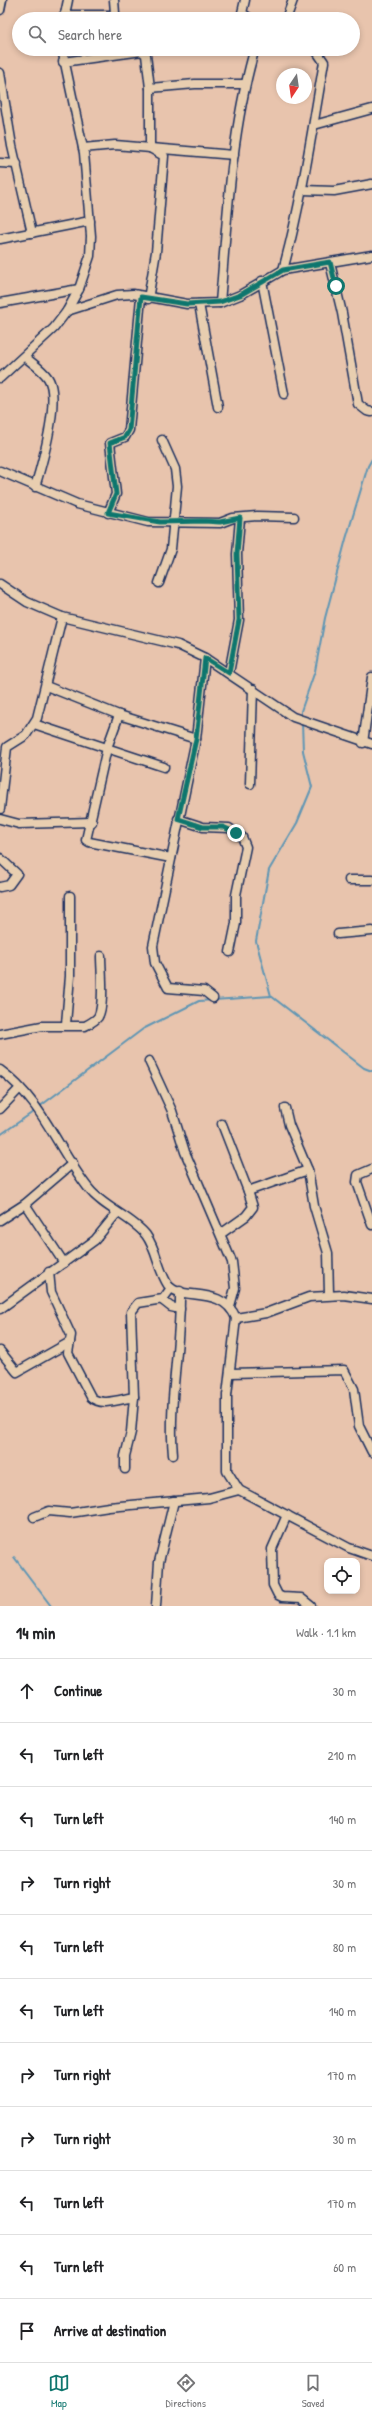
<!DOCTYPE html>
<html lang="en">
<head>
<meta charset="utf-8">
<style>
	:root { --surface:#fff; --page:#f6f6f6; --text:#202124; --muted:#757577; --line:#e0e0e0; --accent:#0f766e }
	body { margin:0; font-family:"Patrick Hand",sans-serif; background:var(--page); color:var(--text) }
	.controls { position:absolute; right:12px; bottom:12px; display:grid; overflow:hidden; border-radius:8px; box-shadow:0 2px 6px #0003 }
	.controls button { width:36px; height:36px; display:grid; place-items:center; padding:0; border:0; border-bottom:1px solid var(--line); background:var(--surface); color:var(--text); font:20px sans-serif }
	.compass { position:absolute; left:276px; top:68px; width:36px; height:36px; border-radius:50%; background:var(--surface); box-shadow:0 2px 6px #0003; rotate:193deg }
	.stop { position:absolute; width:12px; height:12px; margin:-9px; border:3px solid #0f766e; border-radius:50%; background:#fff }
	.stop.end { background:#0f766e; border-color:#fff; box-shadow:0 1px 4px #0008 }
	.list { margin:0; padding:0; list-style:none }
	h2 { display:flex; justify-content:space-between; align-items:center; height:52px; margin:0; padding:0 16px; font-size:17px }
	h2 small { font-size:13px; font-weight:400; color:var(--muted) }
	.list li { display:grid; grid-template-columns:26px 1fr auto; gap:12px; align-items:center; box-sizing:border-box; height:64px; padding:0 16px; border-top:1px solid var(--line) }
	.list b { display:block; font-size:15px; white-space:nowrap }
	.list em { font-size:13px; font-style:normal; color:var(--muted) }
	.icon { flex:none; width:22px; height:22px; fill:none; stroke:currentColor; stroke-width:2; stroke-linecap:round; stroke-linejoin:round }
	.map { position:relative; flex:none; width:372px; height:1606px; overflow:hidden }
	.search { position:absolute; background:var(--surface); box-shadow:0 2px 6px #0003; left:12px; right:12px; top:12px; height:44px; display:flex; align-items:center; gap:10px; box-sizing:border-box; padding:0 14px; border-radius:22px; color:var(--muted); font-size:15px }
	.sheet { height:756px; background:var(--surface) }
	nav { display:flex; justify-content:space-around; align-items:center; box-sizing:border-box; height:56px; border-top:1px solid var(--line); background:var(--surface); font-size:11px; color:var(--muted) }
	nav a { display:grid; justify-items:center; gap:2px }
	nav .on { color:var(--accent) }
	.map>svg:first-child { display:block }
</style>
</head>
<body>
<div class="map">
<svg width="372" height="1606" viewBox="0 0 372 1606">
	<rect width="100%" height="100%" fill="#e8c4ad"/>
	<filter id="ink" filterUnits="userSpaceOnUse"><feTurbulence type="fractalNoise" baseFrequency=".025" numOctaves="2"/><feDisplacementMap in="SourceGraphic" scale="8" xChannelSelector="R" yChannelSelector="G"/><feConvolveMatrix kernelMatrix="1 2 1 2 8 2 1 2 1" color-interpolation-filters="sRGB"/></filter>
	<g filter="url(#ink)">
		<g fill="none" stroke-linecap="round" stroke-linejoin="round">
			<g stroke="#6096b4" stroke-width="2">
				<path d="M301 718V711L315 671 325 618 346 539 368 466 372 459"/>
				<path d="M271 996 256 941 269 870 297 823 312 787 303 751 302 722"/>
				<path d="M39 1107 143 1029 199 1001 271 996 364 1068 372 1071"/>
				<path d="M0 1135 36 1110"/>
				<path d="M14 1557 51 1606"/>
			</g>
			<defs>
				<g id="minor">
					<path d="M245 0 242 13 251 19"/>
					<path d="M0 10 2 0"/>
					<path d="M64 15H112L115 13 114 0"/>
					<path d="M64 19 68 0"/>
					<path d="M286 19 293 0"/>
					<path d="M63 62 142 51 146 55 150 88 195 84H245"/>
					<path d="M0 73 12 146 32 233"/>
					<path d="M314 125 372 109"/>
					<path d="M83 148 115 145 234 155"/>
					<path d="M150 148V88"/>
					<path d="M0 163 17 164"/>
					<path d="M302 190 334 191 372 184"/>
					<path d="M0 239 90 221"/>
					<path d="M330 263 342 313 358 404 367 411 372 412"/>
					<path d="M283 270C302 201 312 131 324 62L315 49"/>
					<path d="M262 281 284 394"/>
					<path d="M148 299 156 252 164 156 150 148"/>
					<path d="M0 303 79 289"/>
					<path d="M220 303C227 220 231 135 253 55"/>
					<path d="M199 304 218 407"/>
					<path d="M67 311 117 295 133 294 187 304 220 303 240 295 283 270 372 255"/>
					<path d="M25 357C32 363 43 370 48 378 61 398 42 464 35 487"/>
					<path d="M0 378 54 328 67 311 79 289 90 256 91 236 84 153 62 49"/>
					<path d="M0 471 77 504 148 522 220 523 233 518 257 516 294 517"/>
					<path d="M108 513 116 494 110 443 125 437 129 430 141 297"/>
					<path d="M159 583 171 549 177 486 175 469 162 440"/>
					<path d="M0 584 27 602 62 617 178 645 205 658 293 717 372 744"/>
					<path d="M205 658 196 739 153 946 155 963 168 988 204 991 213 998"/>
					<path d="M229 673 239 620 237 554 240 518"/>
					<path d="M46 686 119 715 196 739"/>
					<path d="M119 715 107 748 86 840 89 842 171 858"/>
					<path d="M34 724 164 767"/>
					<path d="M363 743 372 677"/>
					<path d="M250 784 253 689"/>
					<path d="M0 809 7 747 26 735 37 718 62 617"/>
					<path d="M0 819 19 824 92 822"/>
					<path d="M178 819 203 827 229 828 242 837 246 847 236 895V923L230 952"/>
					<path d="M0 858 17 874 9 885 0 887"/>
					<path d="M349 880H372"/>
					<path d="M338 934 372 931"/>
					<path d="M66 1024 70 976V896"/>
					<path d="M0 1034 42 1026H85C89 1024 95 1021 98 1017 105 1005 101 971 101 956"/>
					<path d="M149 1061 172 1111 185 1152 232 1262 235 1288 230 1306"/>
					<path d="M0 1070C42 1100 58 1150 89 1189 104 1208 132 1217 146 1235 157 1250 158 1270 168 1285 180 1302 222 1284 236 1318L227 1395V1471L239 1490 349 1548 372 1556"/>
					<path d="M0 1109 20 1088"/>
					<path d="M222 1124 248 1191"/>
					<path d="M372 1169 358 1175 357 1182 372 1225"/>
					<path d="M308 1170 314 1206 328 1253 329 1294"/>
					<path d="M25 1204 64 1263"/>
					<path d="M0 1220 25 1204 73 1163"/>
					<path d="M222 1233 246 1216 253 1207 248 1191 308 1170 289 1125 285 1108"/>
					<path d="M49 1272 51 1292 71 1335 68 1353 91 1397C101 1407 121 1399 134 1397"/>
					<path d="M162 1300 171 1307 180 1309"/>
					<path d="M0 1309 95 1240 117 1213"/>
					<path d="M236 1318 266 1313 309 1297 344 1295 372 1299"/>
					<path d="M0 1351 17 1372 70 1342"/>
					<path d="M231 1373 344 1370 354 1389 359 1426 372 1452"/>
					<path d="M173 1455C168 1401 181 1346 180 1291"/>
					<path d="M125 1469V1456L131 1432 134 1397 131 1312 138 1303 163 1299 171 1288"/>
					<path d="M287 1515 272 1549 273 1585 278 1595 282 1597 301 1598 311 1606"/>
					<path d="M34 1517 49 1511 70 1513 109 1507 209 1498 239 1490"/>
					<path d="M156 1606 159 1562 174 1501"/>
				</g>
			</defs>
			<use href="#minor" stroke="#1b2f5e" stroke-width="11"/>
			<use href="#minor" stroke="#e8ceb0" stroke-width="8"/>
		</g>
	</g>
	<g fill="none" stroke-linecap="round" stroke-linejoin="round" filter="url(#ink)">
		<path stroke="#0f766e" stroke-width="5" d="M236 833 223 827H203L178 819 196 739 205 658 229 673 239 620 237 554 240 518 220 522 204 521 160 522 108 513 116 494 110 443 125 437 129 430 141 297 187 304 220 302 240 295 283 270 330 262 336 286"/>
	</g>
</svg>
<div class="controls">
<button><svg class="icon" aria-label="locate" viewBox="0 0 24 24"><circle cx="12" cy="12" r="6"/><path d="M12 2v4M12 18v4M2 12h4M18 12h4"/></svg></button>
</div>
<svg class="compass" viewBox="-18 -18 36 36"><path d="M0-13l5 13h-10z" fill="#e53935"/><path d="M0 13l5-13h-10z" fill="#757577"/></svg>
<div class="stop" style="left:336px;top:286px"></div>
<div class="stop end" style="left:236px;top:833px"></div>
<div class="search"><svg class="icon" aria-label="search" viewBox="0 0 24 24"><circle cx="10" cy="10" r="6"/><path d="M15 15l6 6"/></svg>Search here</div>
</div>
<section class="sheet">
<h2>14 min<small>Walk · 1.1 km</small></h2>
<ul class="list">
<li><svg class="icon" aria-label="ahead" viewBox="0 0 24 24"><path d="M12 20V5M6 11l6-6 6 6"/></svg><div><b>Continue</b></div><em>30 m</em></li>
<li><svg class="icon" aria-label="left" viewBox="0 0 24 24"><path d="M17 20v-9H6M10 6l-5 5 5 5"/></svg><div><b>Turn left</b></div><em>210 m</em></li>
<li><svg class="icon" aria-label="left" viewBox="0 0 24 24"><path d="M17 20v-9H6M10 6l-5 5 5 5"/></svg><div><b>Turn left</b></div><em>140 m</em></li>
<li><svg class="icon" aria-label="right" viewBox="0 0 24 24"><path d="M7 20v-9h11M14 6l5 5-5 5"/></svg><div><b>Turn right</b></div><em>30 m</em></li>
<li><svg class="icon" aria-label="left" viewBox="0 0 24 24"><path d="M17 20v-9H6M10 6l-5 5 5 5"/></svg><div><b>Turn left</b></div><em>80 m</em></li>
<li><svg class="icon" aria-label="left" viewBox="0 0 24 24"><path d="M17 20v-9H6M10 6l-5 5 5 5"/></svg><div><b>Turn left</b></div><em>140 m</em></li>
<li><svg class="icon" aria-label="right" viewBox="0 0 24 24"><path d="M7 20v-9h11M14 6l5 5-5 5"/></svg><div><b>Turn right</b></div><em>170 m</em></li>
<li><svg class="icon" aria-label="right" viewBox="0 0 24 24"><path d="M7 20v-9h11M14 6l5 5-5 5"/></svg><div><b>Turn right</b></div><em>30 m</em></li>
<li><svg class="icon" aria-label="left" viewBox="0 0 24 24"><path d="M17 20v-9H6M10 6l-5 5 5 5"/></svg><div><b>Turn left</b></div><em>170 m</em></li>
<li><svg class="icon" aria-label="left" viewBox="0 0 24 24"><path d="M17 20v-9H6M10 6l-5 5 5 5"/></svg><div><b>Turn left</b></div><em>60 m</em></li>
<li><svg class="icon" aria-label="arrive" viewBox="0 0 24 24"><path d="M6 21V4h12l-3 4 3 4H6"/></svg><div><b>Arrive at destination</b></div></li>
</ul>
</section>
<nav>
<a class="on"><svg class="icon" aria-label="map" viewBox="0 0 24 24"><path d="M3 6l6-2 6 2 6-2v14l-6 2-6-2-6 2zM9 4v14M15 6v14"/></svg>Map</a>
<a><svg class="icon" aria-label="directions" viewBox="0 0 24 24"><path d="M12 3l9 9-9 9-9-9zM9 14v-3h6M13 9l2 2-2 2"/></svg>Directions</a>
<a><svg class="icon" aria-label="saved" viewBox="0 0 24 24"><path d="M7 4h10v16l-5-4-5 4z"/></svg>Saved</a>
</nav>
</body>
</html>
